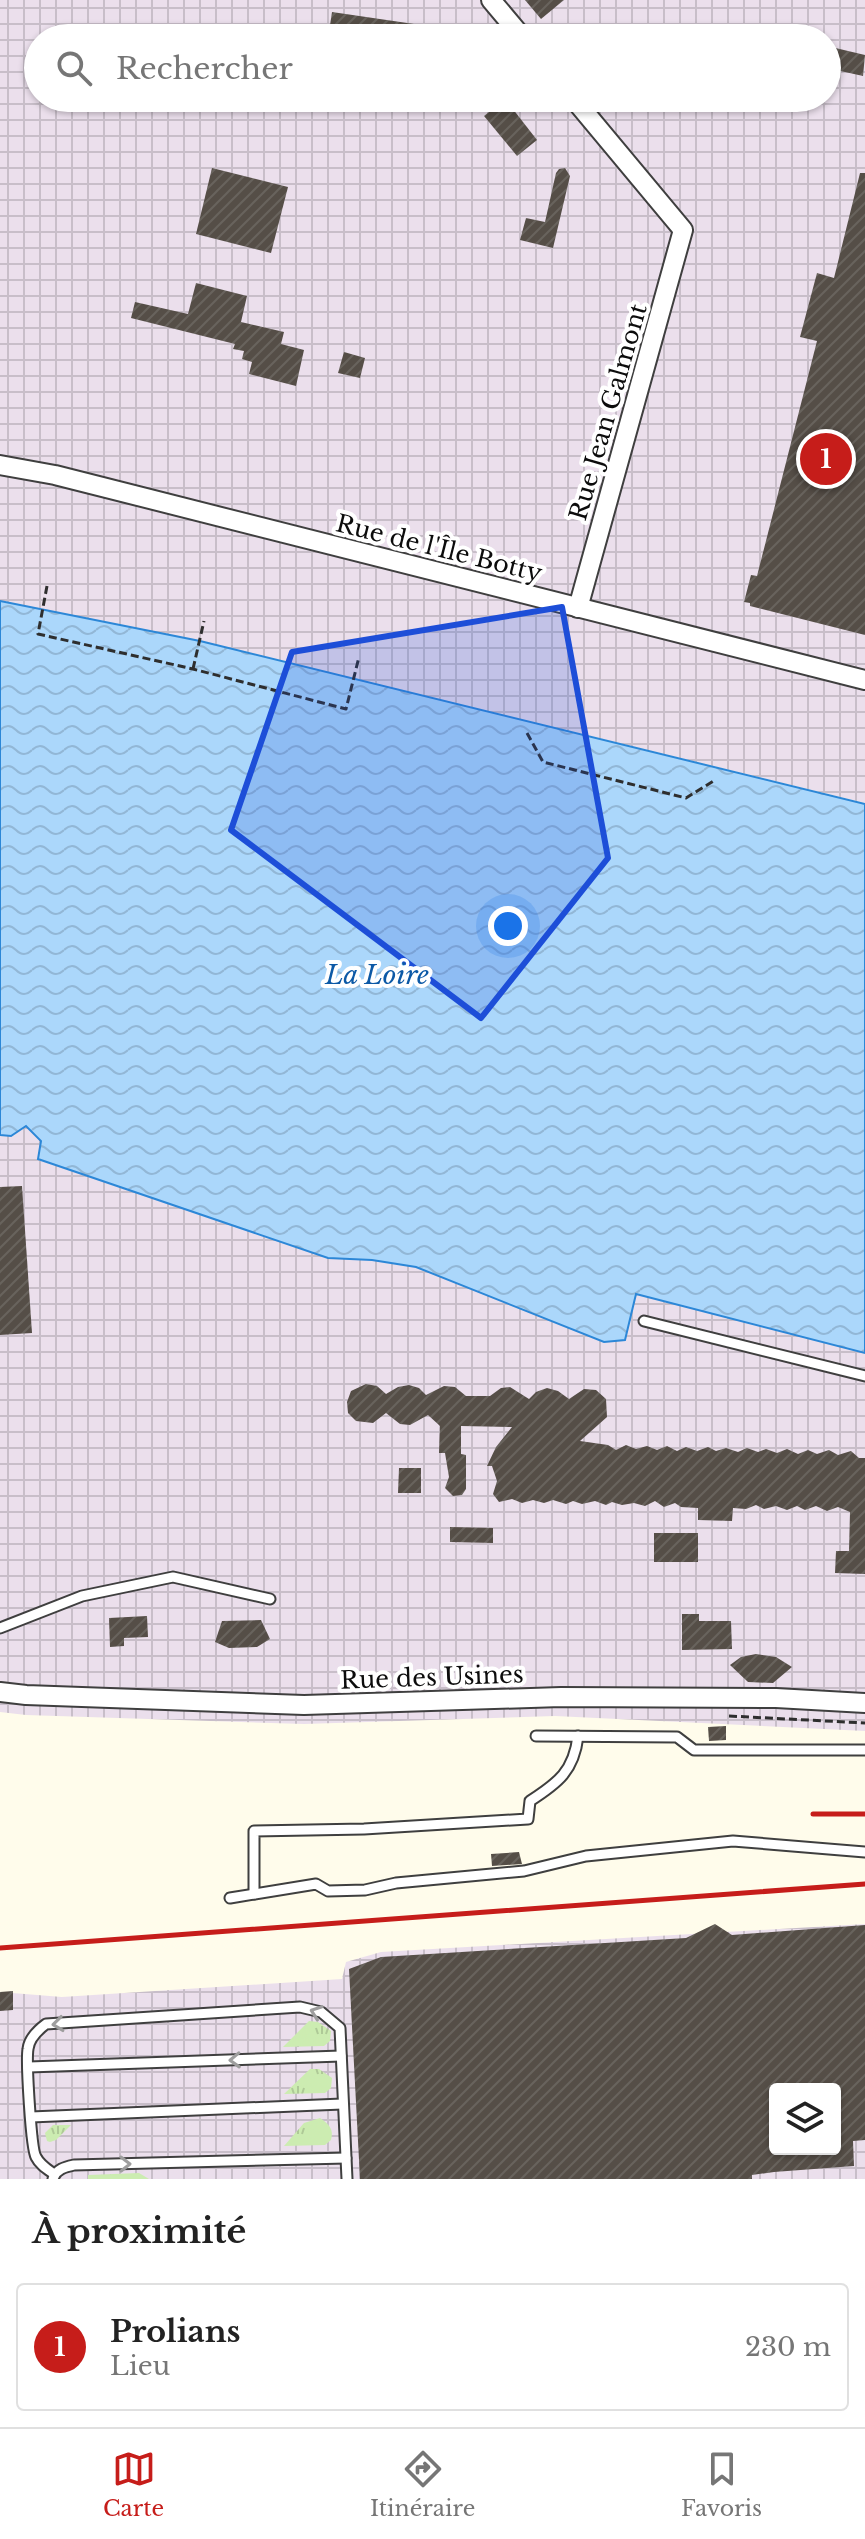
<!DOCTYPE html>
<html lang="fr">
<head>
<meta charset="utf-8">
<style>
	:root { --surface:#fff; --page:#f6f6f6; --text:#222; --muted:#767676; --line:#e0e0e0; --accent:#c61d1a }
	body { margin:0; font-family:"Libre Baskerville",serif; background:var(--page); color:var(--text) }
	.controls { position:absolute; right:24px; bottom:24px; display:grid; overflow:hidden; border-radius:8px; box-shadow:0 2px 6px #0004 }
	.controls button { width:72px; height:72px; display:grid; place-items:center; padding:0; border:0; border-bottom:2px solid var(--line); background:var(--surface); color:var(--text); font:40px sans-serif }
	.you { position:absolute; left:508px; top:926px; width:28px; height:28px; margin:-20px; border:6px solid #fff; border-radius:50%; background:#1a73e8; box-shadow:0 0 0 12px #1a73e833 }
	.badge { display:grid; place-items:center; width:52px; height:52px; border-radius:50%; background:var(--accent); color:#fff; font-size:26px; font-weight:700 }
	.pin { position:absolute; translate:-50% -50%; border:4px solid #fff; box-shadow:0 2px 8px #0006 }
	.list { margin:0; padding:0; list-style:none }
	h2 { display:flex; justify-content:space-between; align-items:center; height:104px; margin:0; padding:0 32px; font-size:34px }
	h2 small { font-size:26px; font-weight:400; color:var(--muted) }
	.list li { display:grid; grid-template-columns:52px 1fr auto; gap:24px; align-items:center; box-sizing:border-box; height:128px; margin:0 16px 16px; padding:0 16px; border:2px solid var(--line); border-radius:8px }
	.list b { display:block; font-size:30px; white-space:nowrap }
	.list p { margin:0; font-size:26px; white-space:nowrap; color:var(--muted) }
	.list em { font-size:26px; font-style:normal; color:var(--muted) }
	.icon { flex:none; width:44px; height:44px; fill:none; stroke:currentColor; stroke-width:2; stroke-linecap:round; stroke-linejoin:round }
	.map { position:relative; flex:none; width:865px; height:2179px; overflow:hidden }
	.search { position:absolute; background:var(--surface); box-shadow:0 2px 6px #0004; left:24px; right:24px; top:24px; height:88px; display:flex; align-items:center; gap:20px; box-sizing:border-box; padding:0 28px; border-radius:44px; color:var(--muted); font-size:30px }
	.sheet { height:248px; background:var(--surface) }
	nav { display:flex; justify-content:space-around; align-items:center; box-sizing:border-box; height:112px; border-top:2px solid var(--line); background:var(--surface); font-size:22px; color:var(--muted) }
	nav a { display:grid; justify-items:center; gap:4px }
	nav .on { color:var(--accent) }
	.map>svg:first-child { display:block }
</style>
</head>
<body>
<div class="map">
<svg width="865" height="2179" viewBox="0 0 865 2179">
	<defs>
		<pattern id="industrial-grid" width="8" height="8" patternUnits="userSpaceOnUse" patternTransform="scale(2)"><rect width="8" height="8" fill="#ebdfec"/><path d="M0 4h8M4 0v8" fill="none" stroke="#c8bec9"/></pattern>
		<pattern id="grass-tufts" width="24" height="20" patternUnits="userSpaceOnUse" patternTransform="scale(2)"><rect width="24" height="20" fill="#ccecb1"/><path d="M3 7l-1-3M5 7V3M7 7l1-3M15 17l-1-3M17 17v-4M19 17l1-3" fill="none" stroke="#aec997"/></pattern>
		<pattern id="water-waves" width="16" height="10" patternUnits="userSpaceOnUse" patternTransform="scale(2)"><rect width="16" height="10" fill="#abd7fb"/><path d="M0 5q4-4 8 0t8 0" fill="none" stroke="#92b7d6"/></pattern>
		<pattern id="building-hatch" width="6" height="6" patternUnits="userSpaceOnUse" patternTransform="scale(2)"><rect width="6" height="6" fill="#554e47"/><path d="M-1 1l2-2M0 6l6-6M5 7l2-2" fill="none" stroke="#68635d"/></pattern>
	</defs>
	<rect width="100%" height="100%" fill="#fffceb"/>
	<g fill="url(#industrial-grid)" fill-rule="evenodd">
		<path d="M0 0H865V803L200 641 0 601ZM38 38H827V98H38Z"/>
		<path d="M26 1125 41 1141 39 1160 328 1258 372 1260 416 1267 604 1342 625 1340 635 1294 865 1353V1731L555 1716 304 1724 26 1715 0 1712V1135L12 1136Z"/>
		<path d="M865 1924V2179H0V1992L62 1997 342 1979 346 1962 381 1952ZM775 2089H835V2149H775Z"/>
	</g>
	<g fill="url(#grass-tufts)">
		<path d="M309 2021 318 2022 331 2031 330 2041 324 2046 283 2047Z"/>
		<path d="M310 2069H319L332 2078 331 2088 325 2093 284 2094Z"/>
		<path d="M320 2118C329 2124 334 2129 331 2140L325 2145 284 2146 304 2123Z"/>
		<path d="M53 2125H71L56 2140 50 2142 47 2141 45 2133Z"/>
		<path d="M139 2173 149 2179H88V2175Z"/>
	</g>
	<path fill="url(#water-waves)" stroke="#2c87d7" stroke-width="2" d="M0 601 200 641 865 804V1353L636 1294 625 1340 604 1342 416 1267 372 1260 328 1258 38 1159 41 1141 26 1126 11 1136 0 1135Z"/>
	<g fill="url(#building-hatch)" fill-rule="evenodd">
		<path d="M525 0H564L541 19Z"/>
		<path d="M332 12 455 30V38H362L333 34 329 32Z"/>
		<path d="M827 46 865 55 863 76 827 68Z"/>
		<path d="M505 99 537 140 517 156 484 116Z"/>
		<path d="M212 168 288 187 271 253 196 234Z"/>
		<path d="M565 168 570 176 553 248 520 240 526 218 545 222 556 173 559 169Z"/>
		<path d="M860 173H865V635L750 606V603L744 602 751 575 757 576 817 341 800 337 817 273 834 278Z"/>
		<path d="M196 283 247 296 241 322 284 332 281 344 304 350 296 386 249 374 252 362 242 359 244 351 233 349 235 344 131 318 135 302 188 314Z"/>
		<path d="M344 352 365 358 360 378 338 373Z"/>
		<path d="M22 1186 32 1333 0 1335V1187Z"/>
		<path d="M366 1384 377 1386 386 1394 398 1387 409 1385 419 1388 426 1395 444 1386 455 1387 466 1396H490L501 1388 510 1387 529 1399 536 1392 547 1388 558 1391 569 1399 584 1389 596 1390 606 1399 607 1417 580 1441 608 1445 616 1450 626 1445 636 1449 647 1446 657 1450 667 1446 677 1451 686 1447 697 1451 708 1447 716 1451 726 1448 738 1452 747 1448 758 1452 766 1449 777 1453 787 1449 798 1454 808 1450 817 1454 829 1450 838 1455 851 1451 859 1458H865V1574L835 1573 836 1551H849L850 1512 838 1507 827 1511 816 1506 805 1510 797 1506 787 1510 776 1506 764 1509 756 1505 746 1509 733 1508 732 1521 698 1520V1508L681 1507 675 1503 664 1507 655 1501 645 1506 634 1503 622 1505 612 1502 606 1505 595 1501 582 1504 573 1501 566 1504 553 1500 544 1503 533 1500 522 1503 512 1499 499 1502 493 1494 497 1481 492 1466H487L496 1447 512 1427 461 1426V1454L466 1455V1489L462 1495 453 1496 445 1488 449 1477 445 1453H439L440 1426 428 1415 410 1425 400 1424 386 1413 373 1423 356 1421 348 1413 347 1402 351 1391Z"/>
		<path d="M399 1468H421V1493H398Z"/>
		<path d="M450 1527 493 1528V1543L450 1542Z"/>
		<rect x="654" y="1533" width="44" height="29"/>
		<path d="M682 1614H699V1621H731L732 1649 682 1650Z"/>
		<path d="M147 1616 148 1637 124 1638V1646L110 1647 109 1618Z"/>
		<path d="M261 1620 270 1639 257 1647 229 1648 215 1642 222 1621Z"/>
		<path d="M756 1654 776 1657 792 1667 773 1683 748 1682 730 1665 741 1657Z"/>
		<path d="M726 1726V1740L709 1741 708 1727Z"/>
		<path d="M519 1852 522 1864 492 1866 491 1854Z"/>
		<path d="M715 1924 732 1935 865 1925V2140L853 2141 854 2166 774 2172 752 2175V2179H360L349 1969 381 1957 686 1938ZM775 2089H835V2149H775Z"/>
		<path d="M13 1991V2010L0 2011V1992Z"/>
	</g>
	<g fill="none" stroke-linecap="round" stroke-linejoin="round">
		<defs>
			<g id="service">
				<path d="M644 1321 865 1376"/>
				<path d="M0 1628 82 1596 173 1577 270 1599"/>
				<path d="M536 1736 677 1737 694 1750H865"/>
				<path d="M254 1894V1831L364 1829 528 1819 530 1801C558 1783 574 1771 578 1736"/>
				<path d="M230 1898 316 1884 328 1891 365 1890 396 1883 524 1871 586 1856 733 1841 865 1852"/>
				<path d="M29 2067 341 2056"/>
				<path d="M31 2117 342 2104"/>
				<path d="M54 2174C47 2169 40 2165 36 2157 31 2149 26 2061 28 2049 29 2038 38 2030 46 2024L300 2007 321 2012 340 2028 347 2179"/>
				<path d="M53 2179C56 2169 65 2167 74 2165L346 2158"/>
			</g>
			<g id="minor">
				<path d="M491 0 523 38"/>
				<path d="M573 98 683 230 578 608"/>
				<path d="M0 465 55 475 865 680"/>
				<path d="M0 1692 26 1695 304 1705 561 1697 776 1698 865 1703"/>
			</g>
		</defs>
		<use href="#service" stroke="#3f3f3f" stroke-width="13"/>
		<use href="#minor" stroke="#3f3f3f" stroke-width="22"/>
		<g stroke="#2e2e2e" stroke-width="3" stroke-dasharray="8 4" stroke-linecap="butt">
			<path d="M47 586 38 634 193 669 346 709 359 657"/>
			<path d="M193 669 204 621"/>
			<path d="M527 733 543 762 686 798 715 780"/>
			<path d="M729 1716 865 1723"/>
		</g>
		<use href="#service" stroke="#fff" stroke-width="9"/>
		<use href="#minor" stroke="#fff" stroke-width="18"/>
		<g stroke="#c61d1a" stroke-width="5">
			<path d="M813 1814H865"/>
			<path d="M0 1948 865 1884"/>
		</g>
	</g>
	<defs><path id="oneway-chevron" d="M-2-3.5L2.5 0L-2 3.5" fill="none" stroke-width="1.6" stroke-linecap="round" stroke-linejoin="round" transform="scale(2)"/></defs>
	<g stroke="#9e9e9e">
		<use href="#oneway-chevron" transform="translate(316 2012) rotate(-160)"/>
		<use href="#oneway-chevron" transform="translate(58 2024) rotate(173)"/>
		<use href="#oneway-chevron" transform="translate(235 2060) rotate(178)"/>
		<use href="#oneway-chevron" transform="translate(125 2164) rotate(-1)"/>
	</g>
	<path fill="#1d4ed8" fill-opacity="0.2" stroke="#1d4ed8" stroke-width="6" stroke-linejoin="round" d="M562 607 608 858 481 1018 231 830 292 652Z"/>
	<g text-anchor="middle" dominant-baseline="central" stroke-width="8" stroke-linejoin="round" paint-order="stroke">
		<g font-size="24" fill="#0c0c0c" stroke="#fff">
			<text transform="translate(608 412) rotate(-74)">Rue Jean Galmont</text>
			<text transform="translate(439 548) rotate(14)">Rue de l'Île Botty</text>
			<text transform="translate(432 1677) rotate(-2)">Rue des Usines</text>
		</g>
		<g font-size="26" font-style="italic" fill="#0c59a6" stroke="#fff">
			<text x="377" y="975">La Loire</text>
		</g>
	</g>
</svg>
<div class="controls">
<button><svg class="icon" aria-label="layers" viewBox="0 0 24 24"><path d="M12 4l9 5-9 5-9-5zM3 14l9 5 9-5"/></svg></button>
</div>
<div class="you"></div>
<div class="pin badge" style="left:826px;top:459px">1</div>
<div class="search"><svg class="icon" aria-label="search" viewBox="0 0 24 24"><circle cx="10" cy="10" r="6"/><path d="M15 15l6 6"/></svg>Rechercher</div>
</div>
<section class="sheet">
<h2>À proximité<small></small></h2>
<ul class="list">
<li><span class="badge">1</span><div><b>Prolians</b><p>Lieu</p></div><em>230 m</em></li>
</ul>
</section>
<nav>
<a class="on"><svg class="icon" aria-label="map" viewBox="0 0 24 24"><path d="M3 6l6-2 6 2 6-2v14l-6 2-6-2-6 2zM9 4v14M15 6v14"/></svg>Carte</a>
<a><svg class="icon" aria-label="directions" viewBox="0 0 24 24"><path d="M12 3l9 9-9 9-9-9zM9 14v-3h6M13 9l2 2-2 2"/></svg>Itinéraire</a>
<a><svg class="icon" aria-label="saved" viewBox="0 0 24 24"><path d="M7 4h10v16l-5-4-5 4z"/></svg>Favoris</a>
</nav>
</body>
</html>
